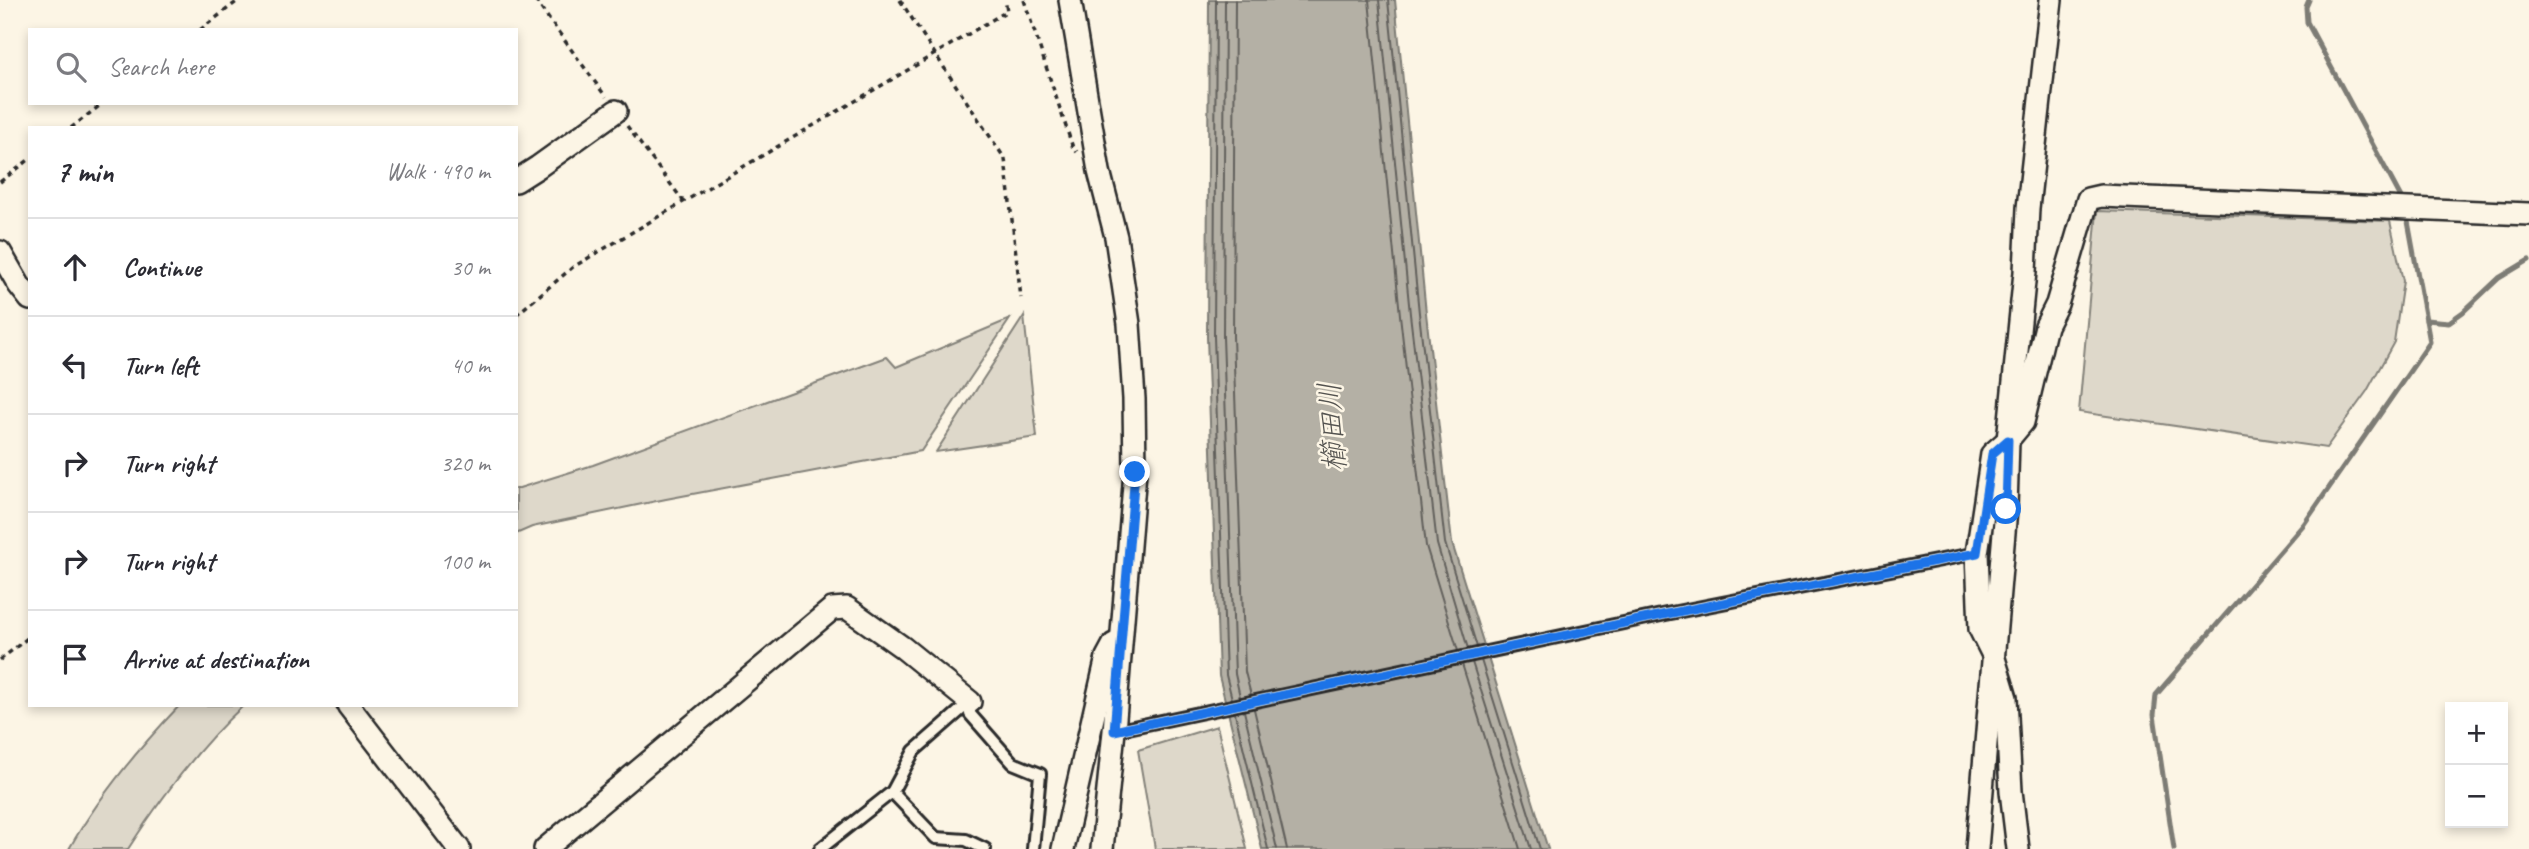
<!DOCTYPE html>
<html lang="en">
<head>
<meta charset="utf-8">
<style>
	:root { --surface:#fff; --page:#f2f2f3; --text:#2b2b33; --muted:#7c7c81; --line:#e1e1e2 }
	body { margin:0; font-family:Caveat,"Klee One",sans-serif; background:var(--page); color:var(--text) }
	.controls { position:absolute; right:21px; bottom:21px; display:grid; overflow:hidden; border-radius:0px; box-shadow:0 4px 10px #0003 }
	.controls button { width:63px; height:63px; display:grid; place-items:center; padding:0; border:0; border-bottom:2px solid var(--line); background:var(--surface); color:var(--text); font:35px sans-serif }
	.stop { position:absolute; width:21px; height:21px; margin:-16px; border:5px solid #1a73e8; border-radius:50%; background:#fff }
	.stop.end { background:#1a73e8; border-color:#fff; box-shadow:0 2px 7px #0008 }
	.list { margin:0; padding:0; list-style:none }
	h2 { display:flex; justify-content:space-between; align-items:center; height:91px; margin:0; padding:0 28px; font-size:30px }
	h2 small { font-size:23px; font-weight:400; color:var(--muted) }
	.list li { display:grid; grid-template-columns:46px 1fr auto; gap:21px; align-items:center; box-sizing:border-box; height:98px; padding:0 28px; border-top:2px solid var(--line) }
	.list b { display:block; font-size:26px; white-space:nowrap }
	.list em { font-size:23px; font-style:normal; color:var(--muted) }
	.icon { flex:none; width:38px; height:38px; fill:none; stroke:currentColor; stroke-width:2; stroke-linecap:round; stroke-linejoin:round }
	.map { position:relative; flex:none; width:2529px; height:849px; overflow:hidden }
	.search { position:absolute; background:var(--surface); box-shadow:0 4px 10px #0003; left:28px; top:28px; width:490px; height:77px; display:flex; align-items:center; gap:18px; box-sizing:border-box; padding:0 24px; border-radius:0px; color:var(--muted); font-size:26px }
	.panel { position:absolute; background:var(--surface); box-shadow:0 4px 10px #0003; left:28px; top:126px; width:490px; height:581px; border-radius:0px }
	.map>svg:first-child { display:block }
</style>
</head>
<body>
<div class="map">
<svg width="2529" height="849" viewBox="0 0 2529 849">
	<rect width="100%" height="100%" fill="#fcf5e5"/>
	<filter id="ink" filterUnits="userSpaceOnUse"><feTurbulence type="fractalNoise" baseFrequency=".0143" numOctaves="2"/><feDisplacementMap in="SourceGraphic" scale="14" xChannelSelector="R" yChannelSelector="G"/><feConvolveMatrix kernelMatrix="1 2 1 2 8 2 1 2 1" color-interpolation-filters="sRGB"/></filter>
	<g filter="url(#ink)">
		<g fill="#ded8ca" stroke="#84827a" stroke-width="2">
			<path d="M2097 211 2390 221 2403 281 2394 342 2367 391 2326 448 2079 412Z"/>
			<path d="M1024 316 1037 437 936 452Z"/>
			<path d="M1010 319 921 451 666 499 532 527 516 534V489L593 465 887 357 896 367Z"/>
			<path d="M180 705H244C199 746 161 798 128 849H69C99 796 138 749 180 705Z"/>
			<path d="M1217 726 1247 849H1155L1138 750Z"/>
		</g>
		<path fill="#b4b0a5" stroke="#7d7b74" stroke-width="2" d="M1209 0H1395L1426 313 1452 543 1548 849H1262L1219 676 1207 337Z"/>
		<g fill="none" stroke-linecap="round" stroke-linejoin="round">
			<g stroke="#62605c" stroke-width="2">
				<path d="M1216 0 1214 337 1226 675 1232 699"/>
				<path d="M1225 0 1223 337 1235 674 1240 697"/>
				<path d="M1235 0 1233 337 1245 672 1251 695"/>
				<path d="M1369 0 1400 315 1426 546 1458 651"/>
				<path d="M1379 0 1410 314 1437 544 1468 649"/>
				<path d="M1388 0 1419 313 1445 543 1477 647"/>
				<path d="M1481 660 1540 849"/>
				<path d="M1472 662 1531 849"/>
				<path d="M1462 664 1520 849"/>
				<path d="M1254 709 1287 849"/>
				<path d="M1244 711 1277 849"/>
				<path d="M1235 713 1268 849"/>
			</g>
			<g stroke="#7d7b74" stroke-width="5">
				<path d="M2309 0 2306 7 2307 22 2404 203"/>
				<path d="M2426 320 2449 322 2463 312 2499 278 2529 260"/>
				<path d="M2174 849 2154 715 2156 695 2304 524 2430 342 2407 216"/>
			</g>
			<defs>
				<g id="lane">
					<path d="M970 702V714L1013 763 1040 774 1033 849"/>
					<path d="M1114 731 1666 614 1977 553"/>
					<path d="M892 792 914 751 970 702"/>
					<path d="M820 849 892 792 936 838 966 840 985 849"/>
				</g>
				<g id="street">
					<path d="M1070 0 1099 171 1116 237 1129 324 1134 399 1135 472 1114 731 1102 849"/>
					<path d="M516 181 538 167 616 111"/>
					<path d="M0 252 19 285 30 299"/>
					<path d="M348 705 459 849"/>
					<path d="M545 849 832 609 847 608 902 647 970 702"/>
					<path d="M1063 849 1107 657 1114 644"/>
					<path d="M1977 849 2006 509 2008 440 2025 272 2028 208 2051 0"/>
					<path d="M2018 849 2011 791 2006 698 1993 655 1980 629 1977 553 1992 454 2008 440 2023 422 2046 326 2057 304 2088 199 2101 196 2529 214"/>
				</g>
			</defs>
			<use href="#lane" stroke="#2b2b2b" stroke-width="16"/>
			<use href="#street" stroke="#2b2b2b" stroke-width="26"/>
			<g stroke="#2b2b2b" stroke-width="3.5" stroke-dasharray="5 5" stroke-linecap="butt">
				<path d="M535 0 606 97"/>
				<path d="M900 0 935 54 1007 11 1005 0"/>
				<path d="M1024 0 1073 148 1077 152"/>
				<path d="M200 30 239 0"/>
				<path d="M627 126 684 202"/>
				<path d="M71 128 103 103"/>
				<path d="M0 182 30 159"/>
				<path d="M516 315 573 267 935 54 1005 159 1021 298"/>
				<path d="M0 660 30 636"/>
			</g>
			<use href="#lane" stroke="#fcf5e5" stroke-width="10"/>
			<use href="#street" stroke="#fcf5e5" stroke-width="21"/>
		</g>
	</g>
	<g fill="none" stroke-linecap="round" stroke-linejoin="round" filter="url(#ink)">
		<path stroke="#1a73e8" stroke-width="9" d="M1135 472 1114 731 1667 614 1977 553 1992 454 2008 440 2006 509"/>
	</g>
	<g text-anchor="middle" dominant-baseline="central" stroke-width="5" stroke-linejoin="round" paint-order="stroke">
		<g font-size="30" font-style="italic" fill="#545350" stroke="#fcf5e5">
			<text transform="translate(1332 427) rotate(-94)">櫛田川</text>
		</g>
	</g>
</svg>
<div class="controls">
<button>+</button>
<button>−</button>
</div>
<div class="stop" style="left:2006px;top:509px"></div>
<div class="stop end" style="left:1135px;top:472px"></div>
<div class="search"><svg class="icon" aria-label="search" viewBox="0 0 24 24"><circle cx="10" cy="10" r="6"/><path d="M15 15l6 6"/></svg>Search here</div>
<section class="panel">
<h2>7 min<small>Walk · 490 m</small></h2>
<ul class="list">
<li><svg class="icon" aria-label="ahead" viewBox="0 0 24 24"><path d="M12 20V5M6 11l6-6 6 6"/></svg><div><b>Continue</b></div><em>30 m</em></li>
<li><svg class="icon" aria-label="left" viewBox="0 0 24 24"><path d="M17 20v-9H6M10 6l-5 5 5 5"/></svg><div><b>Turn left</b></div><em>40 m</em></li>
<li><svg class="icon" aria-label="right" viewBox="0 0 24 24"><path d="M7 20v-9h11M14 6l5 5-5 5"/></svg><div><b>Turn right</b></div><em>320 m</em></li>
<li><svg class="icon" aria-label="right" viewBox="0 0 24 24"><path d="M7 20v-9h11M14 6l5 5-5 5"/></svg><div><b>Turn right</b></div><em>100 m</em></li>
<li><svg class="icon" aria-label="arrive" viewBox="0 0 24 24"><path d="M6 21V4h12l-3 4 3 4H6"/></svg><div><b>Arrive at destination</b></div></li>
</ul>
</section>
</div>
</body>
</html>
